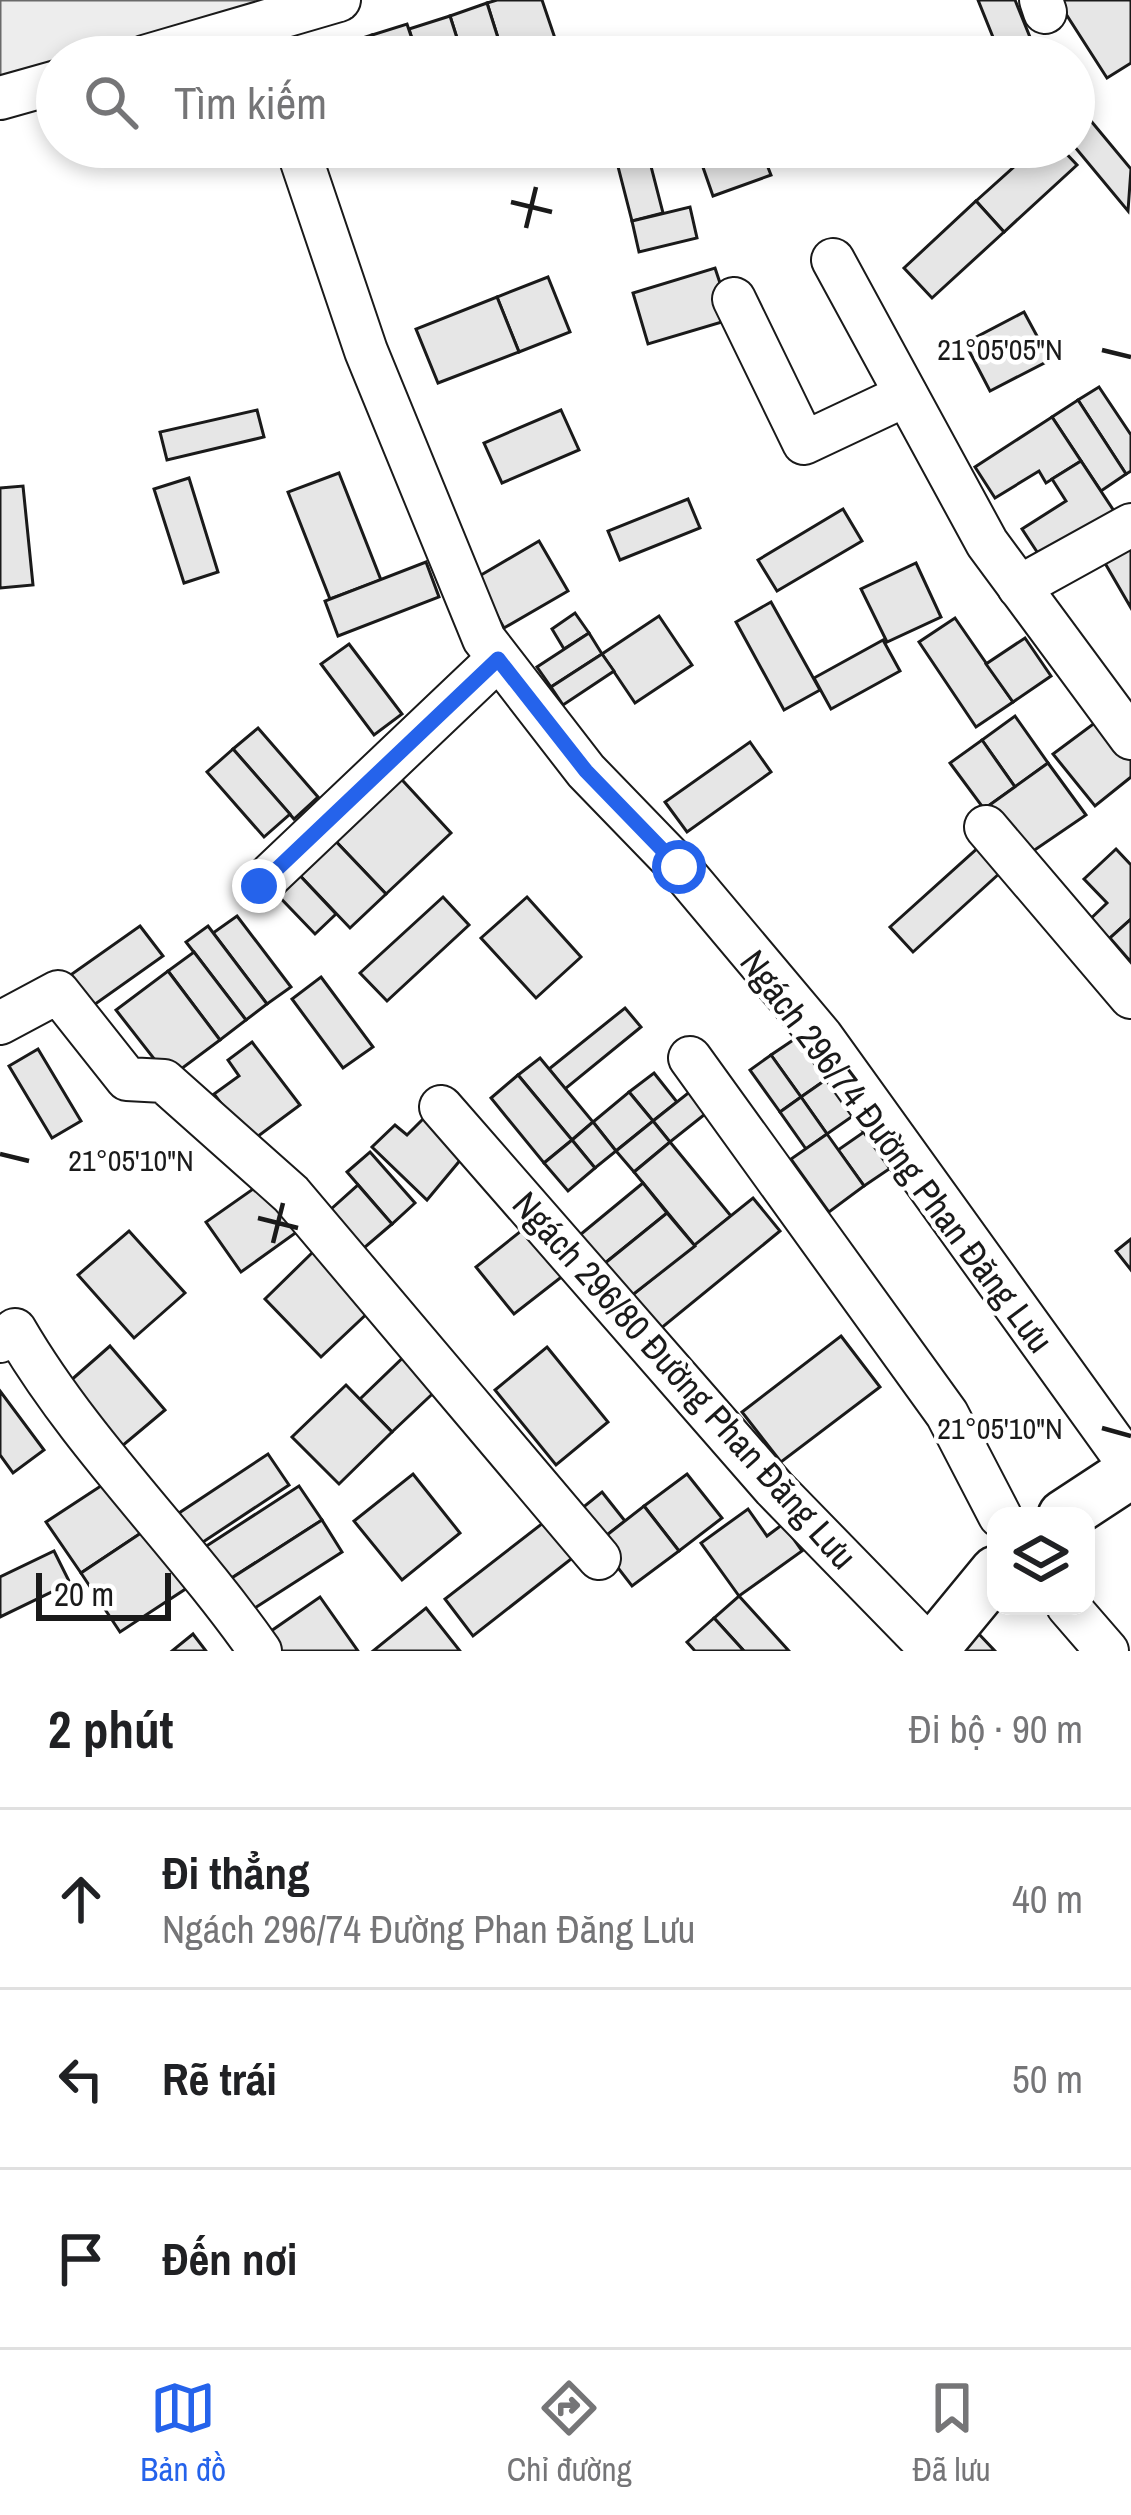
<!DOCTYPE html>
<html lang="vi">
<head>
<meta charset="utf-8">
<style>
	:root { --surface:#fff; --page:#f2f2f2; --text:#202124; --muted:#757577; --line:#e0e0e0; --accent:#2563eb }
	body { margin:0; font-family:"Archivo Narrow",sans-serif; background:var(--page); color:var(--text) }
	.controls { position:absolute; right:36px; bottom:36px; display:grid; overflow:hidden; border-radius:24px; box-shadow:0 6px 18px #0003 }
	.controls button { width:108px; height:108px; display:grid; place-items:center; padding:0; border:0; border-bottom:3px solid var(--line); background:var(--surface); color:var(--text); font:60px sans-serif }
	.scale { position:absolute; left:36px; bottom:30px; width:135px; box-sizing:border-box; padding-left:12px; border:6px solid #1a1a1a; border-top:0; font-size:33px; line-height:42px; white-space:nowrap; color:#1a1a1a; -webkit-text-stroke:9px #fff; paint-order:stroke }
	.stop { position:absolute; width:36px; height:36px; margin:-27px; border:9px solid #2563eb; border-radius:50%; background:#fff }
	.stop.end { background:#2563eb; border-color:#fff; box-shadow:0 3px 12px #0008 }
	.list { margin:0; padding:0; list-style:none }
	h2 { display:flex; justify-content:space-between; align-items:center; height:156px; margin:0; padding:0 48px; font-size:51px }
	h2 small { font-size:39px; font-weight:400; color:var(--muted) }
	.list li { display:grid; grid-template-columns:78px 1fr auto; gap:36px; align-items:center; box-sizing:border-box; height:180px; padding:0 48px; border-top:3px solid var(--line) }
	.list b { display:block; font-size:45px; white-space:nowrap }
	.list p { margin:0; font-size:39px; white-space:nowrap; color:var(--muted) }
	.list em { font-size:39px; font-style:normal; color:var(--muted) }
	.icon { flex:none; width:66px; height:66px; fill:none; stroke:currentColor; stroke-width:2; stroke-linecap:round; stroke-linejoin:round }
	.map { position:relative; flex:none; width:1131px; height:1651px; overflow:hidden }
	.search { position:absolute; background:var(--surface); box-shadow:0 6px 18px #0003; left:36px; right:36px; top:36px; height:132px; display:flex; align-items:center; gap:30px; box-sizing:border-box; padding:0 42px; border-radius:66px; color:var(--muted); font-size:45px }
	.sheet { height:696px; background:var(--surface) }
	nav { display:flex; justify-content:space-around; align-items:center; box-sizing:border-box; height:168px; border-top:3px solid var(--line); background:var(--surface); font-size:33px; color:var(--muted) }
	nav a { display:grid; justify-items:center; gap:6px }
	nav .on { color:var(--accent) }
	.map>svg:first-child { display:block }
</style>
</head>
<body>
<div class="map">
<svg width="1131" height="1651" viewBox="0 0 1131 1651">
	<rect width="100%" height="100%" fill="#fff"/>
	<path fill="#ededed" stroke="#6a6a6a" stroke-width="3" d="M0 0H339L144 57H57V82L0 98Z"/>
	<g fill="#e6e6e6" stroke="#1a1a1a" stroke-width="3">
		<path d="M497 0H542L561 56 504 57 487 3Z"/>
		<path d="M978 0H1015L1038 57H1001Z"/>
		<path d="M1057 0H1131V63L1107 78Z"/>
		<path d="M487 3 504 57H463L450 16Z"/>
		<path d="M450 16 463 57H418L409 29Z"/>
		<path d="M407 24 418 57H379L372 35Z"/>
		<path d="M372 35 379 57H339L335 47Z"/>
		<path d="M1091 121 1131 169 1128 211 1074 146V136Z"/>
		<path d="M613 147H646L663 213 632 221Z"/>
		<path d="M704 147H760L771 175 713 196 697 150Z"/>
		<path d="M1036 147H1060L1077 165 1004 232 976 201Z"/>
		<path d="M976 201 1004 232 932 298 904 268Z"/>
		<path d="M690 207 697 238 639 252 632 221Z"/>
		<path d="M715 268 732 319 648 344 633 293Z"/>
		<path d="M548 277 570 332 519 352 497 297Z"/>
		<path d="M497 297 519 352 438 383 416 329Z"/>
		<path d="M1024 312 1050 360 990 391 965 343Z"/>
		<path d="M1099 387 1131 435V471L1126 474 1078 400Z"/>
		<path d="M1078 400 1126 474 1101 491 1052 417Z"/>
		<path d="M257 410 264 437 167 460 160 432Z"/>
		<path d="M561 410 579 450 502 483 484 443Z"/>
		<path d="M1052 417 1081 461 1046 483 1039 471 995 498 975 467Z"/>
		<path d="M1081 461 1118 517 1045 564 1022 529 1066 501 1052 479Z"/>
		<path d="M339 473 381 580 330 599 288 492Z"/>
		<path d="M189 478 218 572 184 583 154 489Z"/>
		<path d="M23 486 33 585 0 588V488Z"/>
		<path d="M688 499 700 528 620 560 608 531Z"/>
		<path d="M843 509 862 541 777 591 758 560Z"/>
		<path d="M539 541 568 591 504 628 476 578Z"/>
		<path d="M1131 542V608L1102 558Z"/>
		<path d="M426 562 439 597 338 636 325 601Z"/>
		<path d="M916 563 941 617 887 642 861 589Z"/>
		<path d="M771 602 820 690 784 710 736 622Z"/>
		<path d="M575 613 589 633 564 649 552 629Z"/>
		<path d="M659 616 692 665 635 703 602 654Z"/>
		<path d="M955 618 1013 702 976 727 919 642Z"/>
		<path d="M589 633 602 654 551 687 537 667Z"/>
		<path d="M1025 638 1051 676 1013 702 986 664Z"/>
		<path d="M883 640 900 671 831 709 814 678Z"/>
		<path d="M349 644 402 714 374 735 321 664Z"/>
		<path d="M602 654 614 671 563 705 551 687Z"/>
		<path d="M1015 716 1048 763 1015 787 982 740Z"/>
		<path d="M1100 719 1131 758V777L1095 806 1053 754Z"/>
		<path d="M258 728 318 797 294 819 233 749Z"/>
		<path d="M982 740 1015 787 984 809 950 763Z"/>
		<path d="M750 742 771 772 687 832 665 802Z"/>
		<path d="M233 749 290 814 264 837 207 772Z"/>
		<path d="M1048 763 1086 815 1020 860 984 809Z"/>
		<path d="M392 769 451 833 386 894 325 830Z"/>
		<path d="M325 830 386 894 350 928 289 864Z"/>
		<path d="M979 847 1001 872 913 952 890 927Z"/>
		<path d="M1116 849 1131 865V919L1101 946 1083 926 1107 903 1084 879Z"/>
		<path d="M289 864 336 914 315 934 267 884Z"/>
		<path d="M443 897 469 925 387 1001 360 973Z"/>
		<path d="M527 897 581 957 536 998 481 938Z"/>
		<path d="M237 916 291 987 267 1004 213 933Z"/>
		<path d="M1131 919V960L1130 961 1110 938Z"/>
		<path d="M140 926 163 956 84 1012 62 981Z"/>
		<path d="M208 926 267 1004 246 1020 186 942Z"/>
		<path d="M194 952 246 1020 220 1040 168 971Z"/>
		<path d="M168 971 220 1040 169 1078 116 1010Z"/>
		<path d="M321 977 373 1047 343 1068 292 999Z"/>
		<path d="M625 1008 641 1027 565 1089 549 1069Z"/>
		<path d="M805 1032 834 1074 801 1097 771 1055Z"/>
		<path d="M252 1042 300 1105 250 1142 214 1094 239 1076 228 1060Z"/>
		<path d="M38 1049 81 1121 52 1138 9 1066Z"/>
		<path d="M771 1055 801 1097 780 1112 750 1070Z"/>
		<path d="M540 1058 593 1122 572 1140 518 1075Z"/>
		<path d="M654 1073 677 1102 653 1121 629 1092Z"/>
		<path d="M834 1074 860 1111 827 1134 801 1097Z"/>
		<path d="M518 1075 572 1140 544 1163 491 1098Z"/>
		<path d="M697 1086 714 1107 670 1142 653 1121Z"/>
		<path d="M629 1092 653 1121 616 1151 593 1122Z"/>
		<path d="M801 1097 827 1134 806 1149 780 1112Z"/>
		<path d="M434 1108 472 1146 427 1200 372 1147 395 1125 407 1135Z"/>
		<path d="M653 1121 670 1142 634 1172 616 1151Z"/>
		<path d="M593 1122 616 1151 595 1168 572 1140Z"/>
		<path d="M874 1125 901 1161 864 1186 838 1150Z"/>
		<path d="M827 1134 864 1186 829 1212 791 1159Z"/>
		<path d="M572 1140 595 1168 568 1191 544 1163Z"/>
		<path d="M670 1142 731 1216 695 1246 634 1172Z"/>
		<path d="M370 1152 415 1203 392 1224 347 1172Z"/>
		<path d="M266 1180 301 1229 241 1272 206 1222Z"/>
		<path d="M643 1183 667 1213 599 1268 575 1239Z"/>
		<path d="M358 1185 392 1224 364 1248 330 1210Z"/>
		<path d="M753 1198 780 1231 654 1334 626 1300Z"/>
		<path d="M667 1213 695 1246 626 1300 599 1268Z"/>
		<path d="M526 1227 564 1275 514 1314 476 1267Z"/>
		<path d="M129 1231 185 1293 134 1338 78 1275Z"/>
		<path d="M1131 1239V1270L1116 1251Z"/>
		<path d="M316 1249 374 1307 321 1357 265 1299Z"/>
		<path d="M841 1336 880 1387 781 1462 742 1412Z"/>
		<path d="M110 1346 165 1410 115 1452 61 1389Z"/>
		<path d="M547 1347 608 1422 556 1465 495 1390Z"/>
		<path d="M413 1348 445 1382 392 1432 360 1399Z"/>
		<path d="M346 1385 392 1432 339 1484 292 1437Z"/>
		<path d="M0 1391 44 1450 13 1473 0 1455Z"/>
		<path d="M268 1454 289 1485 200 1544 179 1513Z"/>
		<path d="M413 1474 460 1533 402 1580 354 1521Z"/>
		<path d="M687 1474 722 1518 679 1551 644 1506Z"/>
		<path d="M113 1478 147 1529 81 1573 46 1522Z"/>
		<path d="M299 1486 322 1520 227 1581 205 1547Z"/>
		<path d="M602 1492 625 1521 598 1542 576 1513Z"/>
		<path d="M644 1506 679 1551 632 1586 598 1542Z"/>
		<path d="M748 1509 767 1536 783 1524 802 1551 739 1596 701 1543Z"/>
		<path d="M552 1516 580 1552 473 1636 445 1599Z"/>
		<path d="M322 1520 342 1552 247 1613 227 1581Z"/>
		<path d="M147 1529 187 1588 120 1632 81 1573Z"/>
		<path d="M54 1551 70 1583 0 1617V1577Z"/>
		<path d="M739 1596 789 1651H744L714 1618Z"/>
		<path d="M320 1597 358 1651H270L261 1638Z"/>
		<path d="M426 1608 460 1651H373Z"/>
		<path d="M714 1618 744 1651H695L687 1642Z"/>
		<path d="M977 1632 995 1651H957Z"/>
		<path d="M193 1634 206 1651H172Z"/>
	</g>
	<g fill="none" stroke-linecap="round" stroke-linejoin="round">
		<defs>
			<g id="minor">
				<path d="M1041 0 1045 12"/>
				<path d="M144 57 339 0"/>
				<path d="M0 98 57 82"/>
				<path d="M297 147 366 351 484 639 586 771 679 867 821 1036 1131 1467"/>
				<path d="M833 260 987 543 1131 738"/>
				<path d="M734 299 804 443 906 395"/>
				<path d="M1019 587 1131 525"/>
				<path d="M986 827 1131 997"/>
				<path d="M259 886 498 659"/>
				<path d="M0 1023 58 992 127 1079 164 1081 291 1194 599 1558"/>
				<path d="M690 1058 947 1414 1000 1516"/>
				<path d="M441 1107 774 1488 932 1650"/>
				<path d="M0 1341 15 1330C82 1445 183 1541 260 1651"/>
				<path d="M1068 1606 1107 1651"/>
			</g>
			<g id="tertiary">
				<path d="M1064 1516 1131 1472"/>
				<path d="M931 1651 996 1572"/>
			</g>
		</defs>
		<use href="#minor" stroke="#1a1a1a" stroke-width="46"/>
		<use href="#tertiary" stroke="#1a1a1a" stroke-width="56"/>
		<use href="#minor" stroke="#fff" stroke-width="42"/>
		<use href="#tertiary" stroke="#fff" stroke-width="51"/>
	</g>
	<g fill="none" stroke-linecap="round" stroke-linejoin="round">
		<path stroke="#2563eb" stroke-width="15" d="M259 886 498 659 586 771 679 867"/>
	</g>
	<path fill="none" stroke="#1a1a1a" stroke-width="4.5" d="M511 202 552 212M526 228 536 187M1102 350 1131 357M0 1154 29 1161M258 1218 298 1228M273 1243 283 1203M1102 1428 1131 1436"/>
	<g text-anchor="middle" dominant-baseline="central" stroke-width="9" stroke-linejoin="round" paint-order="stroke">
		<g font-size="36" fill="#1a1a1a" stroke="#fff">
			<text transform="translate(897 1151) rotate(53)">Ngách 296/74 Đường Phan Đăng Lưu</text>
			<text transform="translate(685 1380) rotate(48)">Ngách 296/80 Đường Phan Đăng Lưu</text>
		</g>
	</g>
	<g font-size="30" text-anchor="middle" fill="#1a1a1a" stroke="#fff" stroke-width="9" stroke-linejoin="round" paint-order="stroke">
		<text x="1000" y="360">21°05'05"N</text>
		<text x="131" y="1171">21°05'10"N</text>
		<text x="1000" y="1439">21°05'10"N</text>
	</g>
</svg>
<div class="controls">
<button><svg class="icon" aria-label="layers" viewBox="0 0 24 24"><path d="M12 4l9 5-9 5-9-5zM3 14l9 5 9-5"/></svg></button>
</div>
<div class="scale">20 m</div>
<div class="stop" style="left:679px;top:867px"></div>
<div class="stop end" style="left:259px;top:886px"></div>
<div class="search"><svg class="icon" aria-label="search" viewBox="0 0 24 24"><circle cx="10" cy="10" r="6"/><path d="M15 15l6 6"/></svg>Tìm kiếm</div>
</div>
<section class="sheet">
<h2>2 phút<small>Đi bộ · 90 m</small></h2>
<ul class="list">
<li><svg class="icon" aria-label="ahead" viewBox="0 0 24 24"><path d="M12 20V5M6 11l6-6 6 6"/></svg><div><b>Đi thẳng</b><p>Ngách 296/74 Đường Phan Đăng Lưu</p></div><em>40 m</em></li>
<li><svg class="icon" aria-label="left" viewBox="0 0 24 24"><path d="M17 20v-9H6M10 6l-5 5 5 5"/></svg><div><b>Rẽ trái</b></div><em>50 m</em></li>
<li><svg class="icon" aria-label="arrive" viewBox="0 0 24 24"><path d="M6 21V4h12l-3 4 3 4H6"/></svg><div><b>Đến nơi</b></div></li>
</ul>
</section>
<nav>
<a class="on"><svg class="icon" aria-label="map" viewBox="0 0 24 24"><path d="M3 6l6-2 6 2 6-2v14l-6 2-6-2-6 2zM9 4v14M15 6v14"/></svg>Bản đồ</a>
<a><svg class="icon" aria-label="directions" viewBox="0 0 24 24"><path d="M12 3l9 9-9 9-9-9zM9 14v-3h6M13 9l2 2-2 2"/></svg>Chỉ đường</a>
<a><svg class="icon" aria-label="saved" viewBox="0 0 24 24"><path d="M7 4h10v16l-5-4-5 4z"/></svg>Đã lưu</a>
</nav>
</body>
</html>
